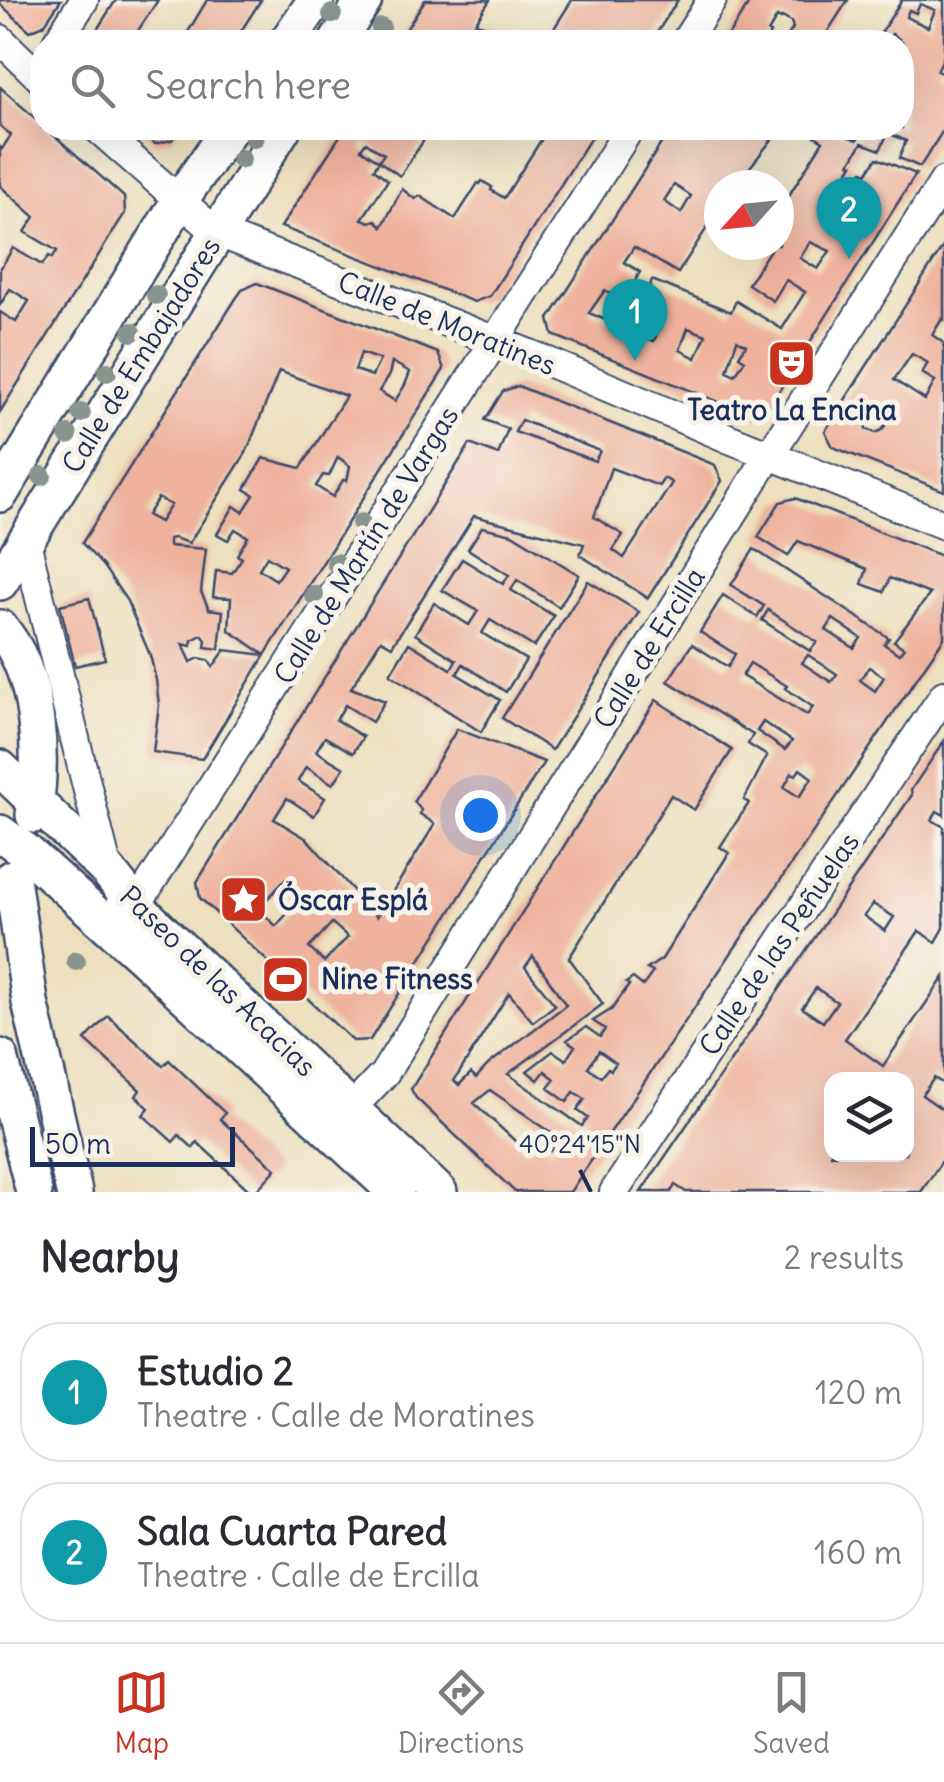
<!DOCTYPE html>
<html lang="en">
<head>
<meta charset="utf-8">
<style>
	:root { --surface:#fff; --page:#f2f2f3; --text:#2b2b33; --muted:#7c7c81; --line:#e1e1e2; --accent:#c8321e }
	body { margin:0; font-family:Delius,sans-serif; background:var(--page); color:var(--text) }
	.controls { position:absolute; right:30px; bottom:30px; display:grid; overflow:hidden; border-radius:20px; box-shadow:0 10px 40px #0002 }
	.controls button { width:90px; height:90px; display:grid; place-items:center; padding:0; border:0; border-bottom:2px solid var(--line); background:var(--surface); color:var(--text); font:50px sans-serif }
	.compass { position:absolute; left:704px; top:170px; width:90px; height:90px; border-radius:50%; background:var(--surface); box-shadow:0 10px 40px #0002; rotate:243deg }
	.scale { position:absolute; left:30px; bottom:25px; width:205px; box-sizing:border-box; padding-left:10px; border:5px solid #1b2f5e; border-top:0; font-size:28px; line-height:35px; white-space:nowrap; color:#1b2f5e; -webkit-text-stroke:8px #f7f3e8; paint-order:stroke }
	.you { position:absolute; left:480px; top:815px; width:35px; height:35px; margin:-25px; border:8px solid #fff; border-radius:50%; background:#1a73e8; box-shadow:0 0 0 15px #1a73e833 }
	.badge { display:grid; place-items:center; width:65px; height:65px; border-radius:50%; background:var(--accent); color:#fff; font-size:32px; font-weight:700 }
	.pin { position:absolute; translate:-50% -82px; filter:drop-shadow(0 2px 5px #0008) }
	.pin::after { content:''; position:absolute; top:52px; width:35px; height:30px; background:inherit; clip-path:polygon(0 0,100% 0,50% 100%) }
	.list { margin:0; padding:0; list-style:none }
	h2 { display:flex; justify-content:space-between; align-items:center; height:130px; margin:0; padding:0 40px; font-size:42px }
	h2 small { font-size:32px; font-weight:400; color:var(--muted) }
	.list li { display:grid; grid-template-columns:65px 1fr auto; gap:30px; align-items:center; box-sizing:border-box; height:140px; margin:0 20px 20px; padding:0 20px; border:2px solid var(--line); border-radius:40px }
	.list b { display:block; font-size:38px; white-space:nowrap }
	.list p { margin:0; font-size:32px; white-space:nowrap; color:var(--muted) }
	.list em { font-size:32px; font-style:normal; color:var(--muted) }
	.icon { flex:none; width:55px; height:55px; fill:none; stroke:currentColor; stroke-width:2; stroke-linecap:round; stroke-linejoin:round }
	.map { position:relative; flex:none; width:944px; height:1192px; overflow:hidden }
	.search { position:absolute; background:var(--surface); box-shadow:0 10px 40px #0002; left:30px; right:30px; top:30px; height:110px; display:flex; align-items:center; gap:25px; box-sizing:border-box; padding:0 35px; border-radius:40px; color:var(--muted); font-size:38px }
	.sheet { height:450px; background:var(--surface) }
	nav { display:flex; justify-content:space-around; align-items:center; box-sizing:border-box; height:140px; border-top:2px solid var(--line); background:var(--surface); font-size:28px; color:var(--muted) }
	nav a { display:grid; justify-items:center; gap:5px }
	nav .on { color:var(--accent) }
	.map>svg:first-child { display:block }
</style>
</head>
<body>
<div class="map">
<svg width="944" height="1192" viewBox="0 0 944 1192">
	<rect width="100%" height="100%" fill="#f7f3e8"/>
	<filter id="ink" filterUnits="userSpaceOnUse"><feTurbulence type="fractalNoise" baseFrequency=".01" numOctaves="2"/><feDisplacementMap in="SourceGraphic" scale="20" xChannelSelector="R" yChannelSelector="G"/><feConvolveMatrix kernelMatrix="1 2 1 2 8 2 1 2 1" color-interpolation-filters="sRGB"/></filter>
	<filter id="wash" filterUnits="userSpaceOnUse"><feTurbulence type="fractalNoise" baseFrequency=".0048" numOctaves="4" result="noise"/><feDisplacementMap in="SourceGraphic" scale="40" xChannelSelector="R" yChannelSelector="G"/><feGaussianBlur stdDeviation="2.25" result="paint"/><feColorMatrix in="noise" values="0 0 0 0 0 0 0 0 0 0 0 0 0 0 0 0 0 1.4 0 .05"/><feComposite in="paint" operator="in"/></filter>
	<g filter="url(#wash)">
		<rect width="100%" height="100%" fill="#ece0be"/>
		<g id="blocks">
			<g fill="#eeb29d" fill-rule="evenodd">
				<path d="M0 0H61L44 25 30 31 0 4Z"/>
				<path d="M116 0H158L132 40 136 42H89Z"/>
				<path d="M207 0H261L234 42H182Z"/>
				<path d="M425 0H490L475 23 546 41 572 0H678L651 42H398Z"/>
				<path d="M751 0H848L821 42H795L786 39 793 28 791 22 782 17 781 19 777 17 768 32 770 33 766 42H724Z"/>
				<path d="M902 0H944V56L937 71 944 74V129L920 167 899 158 906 141 888 133 880 150 862 143 850 163 853 164 832 198 842 204 863 171 867 173 877 158 916 174 767 410 751 415 553 335 549 319 671 128H781L736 185H719V209L678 273 634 247 624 262 640 272 634 283 649 289 652 280 731 312 736 301 782 329 805 292 786 280 773 301 748 284 773 245H779V235L791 216 779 212V196L786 200 823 141 815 136 821 128H826L857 140 863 128H902V42H897L899 39 892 34 886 42H875ZM920 4 935 10 928 27 906 17 909 10 916 13ZM674 185 691 196 681 213 664 201ZM810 242 830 251 818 269 800 258ZM605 290 617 298 608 321 589 313ZM641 310 663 319 654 341 632 332ZM688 328 706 335 696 358 680 350ZM737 340 746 345 739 356 745 360 735 375 727 371Z"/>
				<path d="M0 87 42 124V128H46L124 197 125 213 0 412V312L16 322 29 301 10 289 0 305V269L13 248 42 265 49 256 52 258 57 251 25 232 35 217 0 186V147L2 149 11 135 0 126Z"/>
				<path d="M137 128H179L172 140 155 144Z"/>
				<path d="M345 128H432L400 176 379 161 384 154 377 150 366 142 361 149 379 161 374 169 388 180 362 219 370 222 376 220 382 227 402 189 415 199 420 196 455 219 478 183 480 184 482 181 492 187 491 190 504 198 543 137 523 128H597L490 296 474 302 281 227Z"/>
				<path d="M944 245V320L942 319 932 335 944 343V491L833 447 825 431ZM912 354 928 363 922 373 935 381 925 400 894 380ZM877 404 879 407 891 414 883 429 876 433 866 429 865 424Z"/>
				<path d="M257 283 438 353 444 369 265 655 229 630 231 598 213 597 216 571 232 573 242 558 237 555 248 537 235 529 228 540 217 534 234 506 243 512 254 495 245 489 263 458 301 468 346 396 279 371 246 453 189 543 174 538 169 539V546L206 549 201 592 209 609 223 611 219 649 205 647 206 640 202 635 192 640 191 646 183 644 191 662 199 658 209 660 213 667 225 650 265 655 202 759 153 752 159 705 156 680 150 655 127 601 103 566 82 543 235 300 242 290ZM361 353 380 360 372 376 355 370ZM392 362 410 372 405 385 395 401 379 391 389 375ZM338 457 350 466 347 481 343 480 333 497 316 486 323 475 329 476ZM158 498 171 505 160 522 147 515ZM267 556 285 567 276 580 259 569Z"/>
				<path d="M518 386 715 465 722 481 648 598 580 555 584 544 474 516 392 646 381 640 351 688 385 701 372 722 345 705 336 720 363 737 353 753 325 737 316 751 344 768 333 784 306 767 298 781 325 798 314 816 287 798 274 819 307 839 377 917 435 824 420 814 421 810 414 801 457 729 544 762 370 1040 353 1041 200 898 197 882 470 444 498 455 508 429 485 420 503 391ZM521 420 600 451 595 461 515 432ZM611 468 659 486 664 478 672 483 624 558 613 550 623 535 594 517ZM286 879 304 895 276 926 258 909ZM332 923 348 937 324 962 309 948Z"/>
				<path d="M795 498 944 557V638L570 1192H515L416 1098 411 1089 656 700 732 750 694 810 671 795 569 958 603 1004 508 1074 582 1126 588 1118 577 1110 585 1099 574 1092 567 1102 548 1088 555 1079 545 1071 538 1080 527 1071 553 1051 566 1060 575 1046 567 1040 586 1027 600 1037 605 1029 593 1021 612 1009 629 985 626 983 633 978 643 986 653 972 647 969 662 959 729 853 720 847 749 803 744 800 767 756 748 744 753 735 668 681 692 644 728 667 735 654 700 632 723 595 757 617 764 606 731 585 754 549 889 638 884 644 899 654 904 648 894 641 930 594 890 578 884 592 862 584 867 569 798 541 788 556 758 537 780 502ZM768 610 817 642 810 651 762 620ZM833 619 861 638 854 648 826 630ZM808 655 837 674 831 682 802 663ZM750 663 787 686 785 688 813 707 807 715 742 676ZM869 667 884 677 875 691 860 680ZM763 722 792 741 785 750 757 731ZM800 769 812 778 799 797 784 787 792 773 796 775ZM533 956 566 1005 489 1064 476 1078 471 1073 459 1085 454 1081 509 993 533 1022 555 1005 525 967ZM599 1051 616 1063 611 1070 608 1068 601 1077 588 1067ZM490 1090 559 1138 550 1151 539 1140 527 1152 474 1103Z"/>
				<path d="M482 527 512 534 579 575 559 607 517 580 511 590 554 616 534 647 490 620 482 633 526 660 506 692 463 664 457 674 500 700 481 732 390 674 409 643 451 669 456 660 415 634 434 603 469 625 478 611 442 590 462 559 503 584 509 575 468 549Z"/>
				<path d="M588 581 639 612 552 750 502 718Z"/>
				<path d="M89 598 105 659 75 666 60 605Z"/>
				<path d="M944 741V815L937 811 932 820 944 827V928L936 942 919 931 845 1039 883 1066 944 977V1084L934 1078 922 1095 942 1109 944 1106V1158L921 1192H686L675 1185 671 1192H641L912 795 911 790ZM873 904 894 917 885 931 864 916ZM816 988 837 1002 823 1022 802 1008ZM831 1080H906V1154H831Z"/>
				<path d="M108 1016 163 1066 169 1060 225 1113 220 1119 276 1169 255 1192H251L197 1142 193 1148 179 1135 173 1142 143 1115 149 1108 136 1096 140 1090 85 1040Z"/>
			</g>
		</g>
	</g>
	<g filter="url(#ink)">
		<use href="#blocks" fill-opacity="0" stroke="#3a4a6c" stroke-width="2.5"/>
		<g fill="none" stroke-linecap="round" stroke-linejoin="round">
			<defs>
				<g id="minor">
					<path d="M0 39 42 80"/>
					<path d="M57 42 84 0"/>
					<path d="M685 42 712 0"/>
					<path d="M97 128 216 232 532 355 730 439 944 525"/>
					<path d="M26 542 108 871"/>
					<path d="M121 903 136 906 630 128"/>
					<path d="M350 1110 384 1074 770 454 944 181"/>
					<path d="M614 1192 944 695"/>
				</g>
				<g id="major">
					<path d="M287 42 316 0"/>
					<path d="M337 42 364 0"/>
					<path d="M0 494 180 200 230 128"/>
					<path d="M0 582 283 128"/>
					<path d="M0 628C40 673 43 758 34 815"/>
					<path d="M0 768 108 871 136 906 163 932 439 1192"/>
					<path d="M0 833 24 850 142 956 396 1192"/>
					<path d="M12 878 30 1002 74 1192"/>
					<path d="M0 1057 34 1192"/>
				</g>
			</defs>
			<use href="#minor" stroke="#3a4a6c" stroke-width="32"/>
			<use href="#major" stroke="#3a4a6c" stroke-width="40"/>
			<use href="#minor" stroke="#fff" stroke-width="28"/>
			<use href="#major" stroke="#fff" stroke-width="35"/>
		</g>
		<g fill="#88948e">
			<circle cx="332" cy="14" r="10"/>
			<circle cx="381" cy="28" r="10"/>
			<circle cx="254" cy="138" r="10"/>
			<circle cx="241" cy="159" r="10"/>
			<circle cx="156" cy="295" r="10"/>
			<circle cx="132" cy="332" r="10"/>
			<circle cx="107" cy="372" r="10"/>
			<circle cx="81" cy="413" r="10"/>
			<circle cx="68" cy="435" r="10"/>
			<circle cx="42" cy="476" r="10"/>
			<circle cx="361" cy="523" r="10"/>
			<circle cx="336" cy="563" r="10"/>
			<circle cx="314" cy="595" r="10"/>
			<circle cx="76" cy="961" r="10"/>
		</g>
	</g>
	<path fill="none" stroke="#1b2f5e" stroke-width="4" d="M580 1170 591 1192"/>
	<defs>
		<symbol id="theatre-square" viewBox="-11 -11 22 22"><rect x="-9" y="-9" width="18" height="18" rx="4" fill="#c8321e" stroke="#f7f3e8"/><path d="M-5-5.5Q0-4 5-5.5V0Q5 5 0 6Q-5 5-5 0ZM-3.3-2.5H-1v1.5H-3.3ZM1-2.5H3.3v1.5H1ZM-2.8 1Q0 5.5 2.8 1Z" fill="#fff"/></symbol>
		<symbol id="sight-square" viewBox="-11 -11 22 22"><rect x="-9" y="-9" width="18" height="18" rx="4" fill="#c8321e" stroke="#f7f3e8"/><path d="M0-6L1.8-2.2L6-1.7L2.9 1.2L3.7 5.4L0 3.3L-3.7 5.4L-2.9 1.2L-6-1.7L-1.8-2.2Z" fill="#fff"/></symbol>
		<symbol id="stadium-square" viewBox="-11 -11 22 22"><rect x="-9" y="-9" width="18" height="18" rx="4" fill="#c8321e" stroke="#f7f3e8"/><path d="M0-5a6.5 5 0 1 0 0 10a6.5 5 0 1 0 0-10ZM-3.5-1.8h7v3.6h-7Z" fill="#fff"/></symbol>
	</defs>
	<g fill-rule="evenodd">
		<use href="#theatre-square" x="764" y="336" width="55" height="55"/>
		<use href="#sight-square" x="216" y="872" width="55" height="55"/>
		<use href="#stadium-square" x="258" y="952" width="55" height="55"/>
	</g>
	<g text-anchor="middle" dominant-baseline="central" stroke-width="10" stroke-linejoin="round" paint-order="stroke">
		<g font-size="28" fill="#1b2f5e" stroke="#f7f3e8">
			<text transform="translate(447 323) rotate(22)">Calle de Moratines</text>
			<text transform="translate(141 355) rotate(-58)">Calle de Embajadores</text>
			<text transform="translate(366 545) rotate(-58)">Calle de Martín de Vargas</text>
			<text transform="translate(649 648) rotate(-58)">Calle de Ercilla</text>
			<text transform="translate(779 944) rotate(-56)">Calle de las Peñuelas</text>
			<text transform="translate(218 981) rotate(44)">Paseo de las Acacias</text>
		</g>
		<g font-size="28" font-weight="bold" fill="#1b2f5e" stroke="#f7f3e8" text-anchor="start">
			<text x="792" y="410" text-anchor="middle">Teatro La Encina</text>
			<text x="278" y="900">Óscar Esplá</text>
			<text x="321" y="979">Nine Fitness</text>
		</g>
	</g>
	<g font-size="25" text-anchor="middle" fill="#1b2f5e" stroke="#f7f3e8" stroke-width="10" stroke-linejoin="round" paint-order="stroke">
		<text x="580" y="1153">40°24'15"N</text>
	</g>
</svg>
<div class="controls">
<button><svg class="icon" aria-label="layers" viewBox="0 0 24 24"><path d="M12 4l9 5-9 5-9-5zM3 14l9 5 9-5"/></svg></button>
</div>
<svg class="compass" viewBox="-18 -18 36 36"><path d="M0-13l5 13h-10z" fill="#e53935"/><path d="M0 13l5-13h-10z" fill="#7c7c81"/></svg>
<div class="scale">50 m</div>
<div class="you"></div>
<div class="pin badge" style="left:635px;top:361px;background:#0f9aa8">1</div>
<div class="pin badge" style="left:849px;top:259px;background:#0f9aa8">2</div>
<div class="search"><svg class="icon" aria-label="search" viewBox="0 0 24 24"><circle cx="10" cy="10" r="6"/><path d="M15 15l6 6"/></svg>Search here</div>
</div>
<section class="sheet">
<h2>Nearby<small>2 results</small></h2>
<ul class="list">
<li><span class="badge" style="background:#0f9aa8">1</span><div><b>Estudio 2</b><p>Theatre · Calle de Moratines</p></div><em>120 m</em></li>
<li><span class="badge" style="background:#0f9aa8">2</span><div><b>Sala Cuarta Pared</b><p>Theatre · Calle de Ercilla</p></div><em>160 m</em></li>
</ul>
</section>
<nav>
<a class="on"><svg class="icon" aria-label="map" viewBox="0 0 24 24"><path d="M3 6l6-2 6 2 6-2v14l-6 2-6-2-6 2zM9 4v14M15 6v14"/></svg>Map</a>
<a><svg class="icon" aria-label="directions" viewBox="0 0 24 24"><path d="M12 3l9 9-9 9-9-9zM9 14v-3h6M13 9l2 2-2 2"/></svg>Directions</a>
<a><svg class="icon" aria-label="saved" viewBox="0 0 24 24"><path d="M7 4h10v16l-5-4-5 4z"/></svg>Saved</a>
</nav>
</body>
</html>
